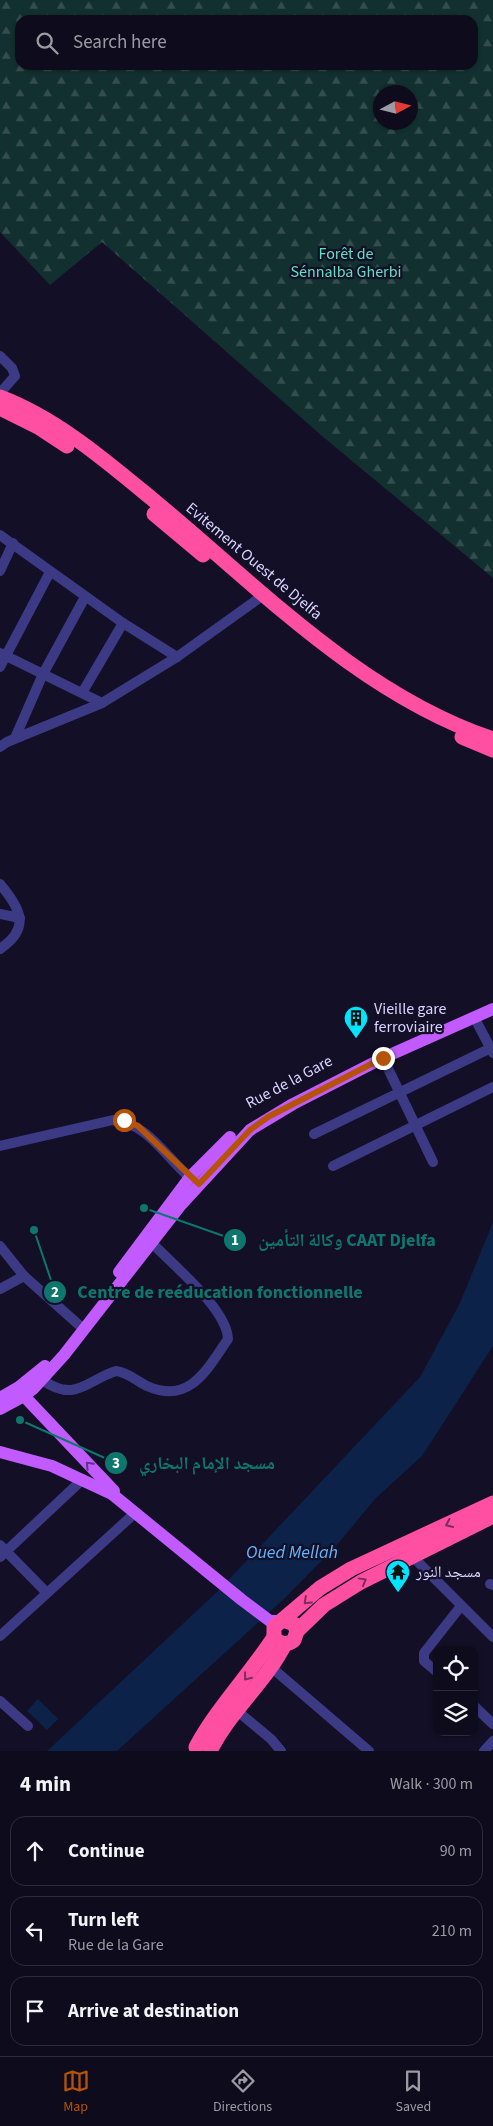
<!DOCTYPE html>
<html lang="en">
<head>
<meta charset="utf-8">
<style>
	:root { --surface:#0e0b1c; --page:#1c1929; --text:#f1f3f6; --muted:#9b9ba3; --line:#2e2b3b; --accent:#b45309 }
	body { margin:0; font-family:"Source Sans 3","Noto Naskh Arabic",sans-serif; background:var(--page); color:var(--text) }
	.controls { position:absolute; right:15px; bottom:15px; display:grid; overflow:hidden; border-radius:10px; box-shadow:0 1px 4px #0004 }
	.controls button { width:45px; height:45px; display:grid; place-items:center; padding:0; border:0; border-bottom:1px solid var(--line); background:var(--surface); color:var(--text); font:25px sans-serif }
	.compass { position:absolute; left:373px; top:85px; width:45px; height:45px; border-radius:50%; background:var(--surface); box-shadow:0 1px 4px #0004; rotate:83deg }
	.stop { position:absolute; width:15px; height:15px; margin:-11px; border:4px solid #b45309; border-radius:50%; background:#fff }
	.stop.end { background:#b45309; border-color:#fff; box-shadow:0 1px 5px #0008 }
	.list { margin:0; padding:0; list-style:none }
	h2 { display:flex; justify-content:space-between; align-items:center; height:65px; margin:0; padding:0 20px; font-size:21px }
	h2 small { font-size:16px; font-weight:400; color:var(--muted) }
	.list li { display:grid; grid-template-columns:32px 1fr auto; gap:15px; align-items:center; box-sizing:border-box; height:70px; margin:0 10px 10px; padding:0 10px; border:1px solid var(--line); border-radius:15px }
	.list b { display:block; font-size:19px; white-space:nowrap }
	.list p { margin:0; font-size:16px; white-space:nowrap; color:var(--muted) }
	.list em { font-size:16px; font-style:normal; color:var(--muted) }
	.icon { flex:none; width:28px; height:28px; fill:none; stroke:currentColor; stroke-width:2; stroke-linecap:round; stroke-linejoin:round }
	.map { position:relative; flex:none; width:493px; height:1751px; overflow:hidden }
	.search { position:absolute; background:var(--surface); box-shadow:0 1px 4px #0004; left:15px; right:15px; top:15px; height:55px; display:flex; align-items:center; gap:12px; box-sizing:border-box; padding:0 18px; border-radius:15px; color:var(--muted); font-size:19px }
	.sheet { height:305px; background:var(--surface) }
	nav { display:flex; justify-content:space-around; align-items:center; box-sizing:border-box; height:70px; border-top:1px solid var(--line); background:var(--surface); font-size:14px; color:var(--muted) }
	nav a { display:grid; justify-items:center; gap:2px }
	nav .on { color:var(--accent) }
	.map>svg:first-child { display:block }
</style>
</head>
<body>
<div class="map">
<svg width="493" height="1751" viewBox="0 0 493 1751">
	<defs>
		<pattern id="forest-firs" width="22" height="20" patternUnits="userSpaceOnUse" patternTransform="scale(1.25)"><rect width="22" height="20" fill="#12302f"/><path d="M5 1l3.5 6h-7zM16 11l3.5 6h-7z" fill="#344d4e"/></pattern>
	</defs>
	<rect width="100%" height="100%" fill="#130f26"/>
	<path fill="url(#forest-firs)" fill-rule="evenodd" d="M0 0H493V578L322 436 102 242 50 285 0 232ZM20 20H473V65H20ZM380 92H410V122H380Z"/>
	<g fill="#0c2248">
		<path d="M493 1222V1346L422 1456 376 1498 336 1546 284 1599 117 1751H47L219 1590 420 1377 460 1303Z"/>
		<path d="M38 1699 58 1719 47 1730 27 1711Z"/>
	</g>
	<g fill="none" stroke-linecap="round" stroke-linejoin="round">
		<g stroke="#3d3a85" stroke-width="10">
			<path d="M0 356 12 368 15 376 0 393"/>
			<path d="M0 535 123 623 177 657"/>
			<path d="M0 571 13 543"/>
			<path d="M0 653 102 703"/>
			<path d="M0 667 50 572"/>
			<path d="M82 693 123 623"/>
			<path d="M15 738 43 674 85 597"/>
			<path d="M0 747 7 742 102 703 177 657 265 594"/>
			<path d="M0 884C21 909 31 928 0 949"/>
			<path d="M0 914 20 918"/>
			<path d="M474 1017 493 1053"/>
			<path d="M383 1058 433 1162"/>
			<path d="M314 1134 493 1047"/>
			<path d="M0 1146 113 1120C148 1122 168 1161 194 1181"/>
			<path d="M333 1166 493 1087"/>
			<path d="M0 1246 24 1276 79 1325"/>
			<path d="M0 1289 24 1276"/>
			<path d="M42 1380C76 1403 85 1381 116 1371 127 1372 137 1381 147 1386 189 1405 207 1370 228 1339 227 1309 173 1265 152 1243"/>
			<path d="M0 1545 47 1593"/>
			<path d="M411 1555 493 1637"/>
			<path d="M0 1557 83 1479"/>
			<path d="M490 1584 493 1585"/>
			<path d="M0 1636 135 1513"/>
			<path d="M271 1667 369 1751"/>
			<path d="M437 1672 424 1661V1653L461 1606"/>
			<path d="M0 1701 28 1726"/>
			<path d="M474 1706 493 1724"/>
			<path d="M236 1710 271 1739 281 1751"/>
			<path d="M484 1751 493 1741"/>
		</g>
		<g stroke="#c25bff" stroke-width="12">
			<path d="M119 1272 190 1177 230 1137"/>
			<path d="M24 1396 114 1491"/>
			<path d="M0 1398 19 1387 45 1366"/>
			<path d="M0 1409 24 1396 34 1388 64 1355 180 1206 250 1130 293 1104 383 1058 493 1009"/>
			<path d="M0 1452 52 1466 112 1494 242 1600 270 1621H280"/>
		</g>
		<g stroke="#ff4fa3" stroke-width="15">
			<path d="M0 397C56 418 105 460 151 498 258 586 359 694 493 739"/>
			<path d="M0 408 38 427 67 446"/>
			<path d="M154 514 203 555"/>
			<path d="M462 737 493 750"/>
			<path d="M283 1620 294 1624 297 1631 294 1640C287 1646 279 1644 274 1637V1627L320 1588 351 1569 493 1503"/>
			<path d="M297 1631 324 1605 361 1582 493 1516"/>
			<path d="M196 1747C217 1708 250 1674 274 1637"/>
			<path d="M210 1751C230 1711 265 1683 285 1644"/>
		</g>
	</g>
	<defs><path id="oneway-chevron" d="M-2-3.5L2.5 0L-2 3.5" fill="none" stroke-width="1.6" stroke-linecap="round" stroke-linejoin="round" transform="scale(1.25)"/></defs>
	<use stroke="#623188" href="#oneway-chevron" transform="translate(89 1465) rotate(-134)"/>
	<g stroke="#7d2c5e">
		<use href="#oneway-chevron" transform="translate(449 1524) rotate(155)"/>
		<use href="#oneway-chevron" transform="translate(363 1581) rotate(-29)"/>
		<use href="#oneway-chevron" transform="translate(307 1601) rotate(137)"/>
		<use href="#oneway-chevron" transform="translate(247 1677) rotate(128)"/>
	</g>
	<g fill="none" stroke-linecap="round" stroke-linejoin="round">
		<path stroke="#b45309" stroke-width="6" d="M124 1120 138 1126 199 1184 250 1130 268 1117 383 1058"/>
	</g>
	<defs>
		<symbol id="building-pin" viewBox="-11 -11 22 30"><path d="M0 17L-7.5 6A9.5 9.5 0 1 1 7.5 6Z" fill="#00e5ff" stroke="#130f26"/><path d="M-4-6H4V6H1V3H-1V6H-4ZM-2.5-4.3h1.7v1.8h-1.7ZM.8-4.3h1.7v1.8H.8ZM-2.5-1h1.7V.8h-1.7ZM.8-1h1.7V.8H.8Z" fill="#111"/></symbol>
		<symbol id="temple-pin" viewBox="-11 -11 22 30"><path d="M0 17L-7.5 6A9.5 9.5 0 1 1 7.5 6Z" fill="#00e5ff" stroke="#130f26"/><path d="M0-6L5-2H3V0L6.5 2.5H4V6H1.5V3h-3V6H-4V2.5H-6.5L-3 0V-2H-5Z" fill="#111"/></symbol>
	</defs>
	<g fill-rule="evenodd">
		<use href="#building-pin" x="342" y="1004" width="28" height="38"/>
		<use href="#temple-pin" x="384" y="1558" width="28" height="38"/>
	</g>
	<g text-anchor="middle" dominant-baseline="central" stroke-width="4.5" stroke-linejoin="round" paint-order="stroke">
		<g font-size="16" fill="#5fe0c0" stroke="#130f26">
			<text x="346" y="254">Forêt de<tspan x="346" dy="18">Sénnalba Gherbi</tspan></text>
		</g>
		<g font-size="16" fill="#d9d4ff" stroke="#130f26">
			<text transform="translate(254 561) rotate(40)">Evitement Ouest de Djelfa</text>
			<text transform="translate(289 1082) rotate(-28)">Rue de la Gare</text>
		</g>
		<g font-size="16" fill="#d9d4ff" stroke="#130f26" text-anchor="start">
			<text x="374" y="1009">Vieille gare<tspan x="374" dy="18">ferroviaire</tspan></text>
			<text x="416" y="1572">مسجد النور</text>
		</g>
		<g font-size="18" font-style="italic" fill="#62b6ff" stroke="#130f26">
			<text x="292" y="1552">Oued Mellah</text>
		</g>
	</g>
	<path fill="none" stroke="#0f766e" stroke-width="2" d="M144 1208L235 1240M34 1230L55 1292M20 1420L116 1463"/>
	<g fill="#0f766e" stroke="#130f26" stroke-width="2">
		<circle cx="144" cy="1208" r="5"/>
		<circle cx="34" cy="1230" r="5"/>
		<circle cx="20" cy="1420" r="5"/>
		<circle cx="235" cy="1240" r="12"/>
		<circle cx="55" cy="1292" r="12"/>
		<circle cx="116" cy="1463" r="12"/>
	</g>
	<g font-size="15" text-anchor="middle" font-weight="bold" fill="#fff">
		<text x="235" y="1245">1</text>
		<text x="55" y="1297">2</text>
		<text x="116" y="1468">3</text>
	</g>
	<g font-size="18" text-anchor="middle" font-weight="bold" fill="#0f766e" stroke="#130f26" stroke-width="4.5" stroke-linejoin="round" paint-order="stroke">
		<text x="347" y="1246">وكالة التأمين CAAT Djelfa</text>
		<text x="220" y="1298">Centre de reéducation fonctionnelle</text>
		<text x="207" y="1469">مسجد الإمام البخاري</text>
	</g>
</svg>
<div class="controls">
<button><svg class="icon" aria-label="locate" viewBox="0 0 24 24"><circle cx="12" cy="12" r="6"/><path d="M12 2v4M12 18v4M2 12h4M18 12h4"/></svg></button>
<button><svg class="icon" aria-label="layers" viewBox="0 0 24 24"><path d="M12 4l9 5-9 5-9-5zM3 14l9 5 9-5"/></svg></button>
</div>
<svg class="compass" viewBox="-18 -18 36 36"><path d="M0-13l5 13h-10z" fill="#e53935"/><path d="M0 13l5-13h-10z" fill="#9b9ba3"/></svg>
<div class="stop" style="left:124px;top:1120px"></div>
<div class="stop end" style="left:383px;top:1058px"></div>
<div class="search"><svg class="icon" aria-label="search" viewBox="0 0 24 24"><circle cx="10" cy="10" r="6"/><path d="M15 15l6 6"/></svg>Search here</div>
</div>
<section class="sheet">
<h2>4 min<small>Walk · 300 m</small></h2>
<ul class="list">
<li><svg class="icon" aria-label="ahead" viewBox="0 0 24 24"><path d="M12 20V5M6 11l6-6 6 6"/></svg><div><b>Continue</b></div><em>90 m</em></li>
<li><svg class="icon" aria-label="left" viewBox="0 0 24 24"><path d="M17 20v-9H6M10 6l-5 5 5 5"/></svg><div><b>Turn left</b><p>Rue de la Gare</p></div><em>210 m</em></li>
<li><svg class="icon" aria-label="arrive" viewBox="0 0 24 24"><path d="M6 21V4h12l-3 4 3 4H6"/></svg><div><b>Arrive at destination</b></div></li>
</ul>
</section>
<nav>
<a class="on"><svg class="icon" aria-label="map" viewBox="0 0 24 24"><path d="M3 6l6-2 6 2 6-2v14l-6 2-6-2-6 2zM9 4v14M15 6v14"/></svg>Map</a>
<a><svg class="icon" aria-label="directions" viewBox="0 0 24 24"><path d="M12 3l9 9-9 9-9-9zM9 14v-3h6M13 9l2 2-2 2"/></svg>Directions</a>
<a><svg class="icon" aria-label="saved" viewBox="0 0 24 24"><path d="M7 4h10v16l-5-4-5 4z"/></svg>Saved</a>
</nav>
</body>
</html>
